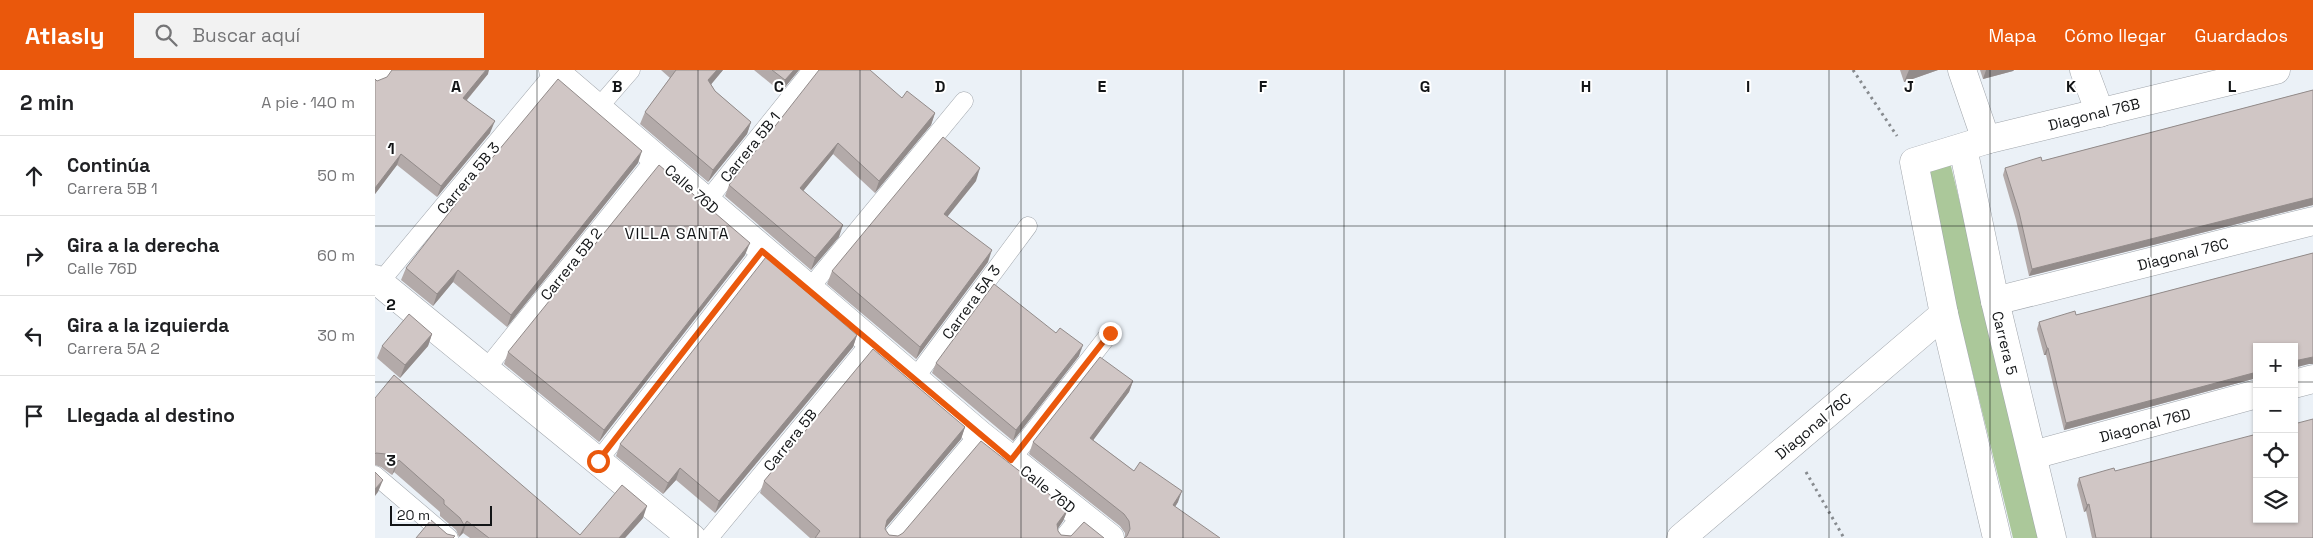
<!DOCTYPE html>
<html lang="es">
<head>
<meta charset="utf-8">
<style>
	:root { --surface:#fff; --page:#f2f2f2; --text:#202124; --muted:#757577; --line:#e0e0e0; --accent:#ea580c }
	body { margin:0; font-family:"Space Grotesk",sans-serif; background:var(--page); color:var(--text) }
	.controls { position:absolute; right:15px; bottom:15px; display:grid; overflow:hidden; border-radius:0px; box-shadow:0 1px 4px #0004 }
	.controls button { width:45px; height:45px; display:grid; place-items:center; padding:0; border:0; border-bottom:1px solid var(--line); background:var(--surface); color:var(--text); font:25px sans-serif }
	.scale { position:absolute; left:15px; bottom:12px; width:102px; box-sizing:border-box; padding-left:5px; border:2px solid #131517; border-top:0; font-size:14px; line-height:18px; white-space:nowrap; color:#131517; -webkit-text-stroke:4px #fff; paint-order:stroke }
	.stop { position:absolute; width:15px; height:15px; margin:-11px; border:4px solid #ea580c; border-radius:50%; background:#fff }
	.stop.end { background:#ea580c; border-color:#fff; box-shadow:0 1px 5px #0008 }
	.list { margin:0; padding:0; list-style:none }
	h2 { display:flex; justify-content:space-between; align-items:center; height:65px; margin:0; padding:0 20px; font-size:21px }
	h2 small { font-size:16px; font-weight:400; color:var(--muted) }
	.list li { display:grid; grid-template-columns:32px 1fr auto; gap:15px; align-items:center; box-sizing:border-box; height:80px; padding:0 20px; border-top:1px solid var(--line) }
	.list b { display:block; font-size:19px; white-space:nowrap }
	.list p { margin:0; font-size:16px; white-space:nowrap; color:var(--muted) }
	.list em { font-size:16px; font-style:normal; color:var(--muted) }
	.icon { flex:none; width:28px; height:28px; fill:none; stroke:currentColor; stroke-width:2; stroke-linecap:round; stroke-linejoin:round }
	.map { position:relative; flex:none; width:1938px; height:468px; overflow:hidden }
	header { display:flex; align-items:center; gap:30px; box-sizing:border-box; height:70px; padding:0 25px; background:var(--accent); color:#fff }
	header strong { font-size:24px }
	nav { display:flex; gap:28px; margin-inline-start:auto; font-size:18px }
	.search { width:350px; height:45px; background:var(--page); display:flex; align-items:center; gap:12px; box-sizing:border-box; padding:0 18px; border-radius:0px; color:var(--muted); font-size:19px }
	main { display:flex }
	aside { flex:1; background:var(--surface) }
	.map>svg:first-child { display:block }
</style>
</head>
<body>
<header>
<strong>Atlasly</strong>
<div class="search"><svg class="icon" aria-label="search" viewBox="0 0 24 24"><circle cx="10" cy="10" r="6"/><path d="M15 15l6 6"/></svg>Buscar aquí</div>
<nav><a>Mapa</a><a>Cómo llegar</a><a>Guardados</a></nav>
</header>
<main>
<aside>
<h2>2 min<small>A pie · 140 m</small></h2>
<ul class="list">
<li><svg class="icon" aria-label="ahead" viewBox="0 0 24 24"><path d="M12 20V5M6 11l6-6 6 6"/></svg><div><b>Continúa</b><p>Carrera 5B 1</p></div><em>50 m</em></li>
<li><svg class="icon" aria-label="right" viewBox="0 0 24 24"><path d="M7 20v-9h11M14 6l5 5-5 5"/></svg><div><b>Gira a la derecha</b><p>Calle 76D</p></div><em>60 m</em></li>
<li><svg class="icon" aria-label="left" viewBox="0 0 24 24"><path d="M17 20v-9H6M10 6l-5 5 5 5"/></svg><div><b>Gira a la izquierda</b><p>Carrera 5A 2</p></div><em>30 m</em></li>
<li><svg class="icon" aria-label="arrive" viewBox="0 0 24 24"><path d="M6 21V4h12l-3 4 3 4H6"/></svg><div><b>Llegada al destino</b></div></li>
</ul>
</aside>
<div class="map">
<svg width="1938" height="468" viewBox="0 0 1938 468">
	<rect width="100%" height="100%" fill="#ebf1f7"/>
	<path fill="#abc89a" d="M1575 92 1667 468H1638C1609 346 1577 224 1549 101Z"/>
	<g fill="none" stroke-linecap="round" stroke-linejoin="round">
		<defs>
			<g id="service">
				<path d="M0 12 9 0"/>
				<path d="M223 38 256 0"/>
				<path d="M332 131 437 0"/>
				<path d="M0 218 180 2"/>
				<path d="M434 219 589 31"/>
				<path d="M111 299 281 88"/>
				<path d="M540 308 653 156"/>
				<path d="M636 390 735 263"/>
				<path d="M223 391 387 181"/>
				<path d="M0 405 74 468"/>
				<path d="M334 468 496 272"/>
				<path d="M516 468 604 364"/>
				<path d="M688 468 706 446"/>
			</g>
			<g id="minor">
				<path d="M178 0 604 364 735 468"/>
				<path d="M1587 0 1611 70"/>
				<path d="M1709 0 1725 43"/>
				<path d="M1588 78 1620 231 1677 468"/>
				<path d="M0 209 317 468"/>
				<path d="M1620 231 1938 151"/>
				<path d="M1919 314 1938 309"/>
				<path d="M1658 385 1882 324"/>
				<path d="M1306 468 1569 244"/>
				<path d="M1622 468 1569 244 1539 92 1611 70 1901 0"/>
			</g>
		</defs>
		<use href="#service" stroke="#a0a5ab" stroke-width="19"/>
		<use href="#minor" stroke="#a0a5ab" stroke-width="29"/>
		<g stroke="#878b8f" stroke-width="3" stroke-dasharray="2.5 4" stroke-linecap="butt">
			<path d="M1478 0 1522 66"/>
			<path d="M1431 402 1469 468"/>
		</g>
		<use href="#service" stroke="#fff" stroke-width="18"/>
		<use href="#minor" stroke="#fff" stroke-width="28"/>
	</g>
	<g fill="#b3aaa9">
		<path d="M286 0H348L336 14 340 21 376 52 372 64 333 112 265 54 270 42 295 8Z"/>
		<path d="M379 0H424L406 22Z"/>
		<path d="M1525 0H1563L1529 12Z"/>
		<path d="M1605 0H1639L1638 1 1608 9Z"/>
		<path d="M113 4 92 30 115 63 62 127 22 95 0 124V9L2 11Z"/>
		<path d="M1938 20V135L1654 206 1641 150 1628 105 1630 98 1667 91Z"/>
		<path d="M527 28 560 43 556 55 500 123 458 84 428 121 464 167 436 200 350 126 354 115Z"/>
		<path d="M263 93 132 257 78 212 58 236 26 210 31 198 81 135 83 129Z"/>
		<path d="M601 111 572 146 613 192 541 289 452 214 457 201Z"/>
		<path d="M1938 183V294H1934L1882 277V309H1878L1689 360 1671 285H1669L1662 259 1664 252 1701 245Z"/>
		<path d="M370 185 224 372 129 294 133 282Z"/>
		<path d="M57 264 53 276 25 308 2 288 7 276Z"/>
		<path d="M482 265 478 277 340 443 301 410 288 424 241 386 245 374Z"/>
		<path d="M704 286 638 371 557 303 561 293Z"/>
		<path d="M758 311 754 322 718 370 759 401 803 432 800 437 750 467V463L745 456 654 384 658 372Z"/>
		<path d="M0 328 205 465 268 448 250 468H95L88 463 84 467 81 460 65 446V442L19 402 17 405 6 397 0 395Z"/>
		<path d="M590 357 586 369 510 458V459L514 465 523 466 693 439 688 451 682 459 686 465 729 468H435L385 423 389 411Z"/>
		<path d="M1740 401 1938 468H1717L1711 441 1709 442 1702 415 1704 408Z"/>
	</g>
	<g fill="#928b8a">
		<path d="M111 0H114L113 4 84 39 88 28Z"/>
		<path d="M342 0H348L329 23 333 10Z"/>
		<path d="M419 0H424L406 22 410 10Z"/>
		<path d="M1534 0H1563L1529 12Z"/>
		<path d="M1611 0H1639L1638 1 1608 9Z"/>
		<path d="M560 43 556 55 500 123 504 111Z"/>
		<path d="M120 51 115 63 62 127 66 116Z"/>
		<path d="M376 52 372 64 333 112 338 100Z"/>
		<path d="M463 73 458 84 421 130 425 118Z"/>
		<path d="M267 81 263 93 132 257 136 245Z"/>
		<path d="M26 84 22 95 0 124V118Z"/>
		<path d="M605 98 601 111 565 156 569 144Z"/>
		<path d="M1938 128V135L1654 206 1657 199Z"/>
		<path d="M468 155 464 167 436 200 440 188Z"/>
		<path d="M375 173 370 185 224 372 229 360Z"/>
		<path d="M617 180 613 192 541 289 545 277Z"/>
		<path d="M83 200 78 212 58 236 62 224Z"/>
		<path d="M57 264 53 276 25 308 30 295Z"/>
		<path d="M482 265 478 277 340 443 344 431Z"/>
		<path d="M708 275 704 286 638 371 641 360Z"/>
		<path d="M1672 278H1673L1671 285H1669Z"/>
		<path d="M1937 287H1938V294H1934L1919 298V291Z"/>
		<path d="M1880 302H1882V309H1878L1689 360 1691 353Z"/>
		<path d="M758 311 754 322 711 380 715 368Z"/>
		<path d="M590 357 586 369 508 461 512 450Z"/>
		<path d="M24 390 19 402 17 405 21 393Z"/>
		<path d="M305 398 301 410 288 424 293 413Z"/>
		<path d="M8 410 3 422 0 426V419Z"/>
		<path d="M807 421 803 432 793 447 798 435Z"/>
		<path d="M1714 434 1711 441 1709 442 1712 435Z"/>
		<path d="M272 436 268 448 250 468H244Z"/>
		<path d="M693 439 688 451 678 466 682 454Z"/>
		<path d="M92 451 88 463 84 467 89 455Z"/>
	</g>
	<g fill="#d0c6c5" stroke="#928b8a">
		<path d="M17 0H111L88 28 120 51 66 116 26 84 0 118V9L2 11 12 7Z"/>
		<path d="M301 0H342L333 10 340 21 376 52 338 100 270 42Z"/>
		<path d="M397 0H419L410 10Z"/>
		<path d="M444 0H495L527 28 532 21 560 43 504 111 463 73 425 118 468 155 440 188 354 115Z"/>
		<path d="M183 9 267 81 136 245 83 200 62 224 31 198 84 130 83 129Z"/>
		<path d="M1938 20V128L1657 199 1644 142 1630 98 1666 87 1667 91Z"/>
		<path d="M568 67 605 98 569 144 617 180 545 277 457 201Z"/>
		<path d="M284 95 375 173 229 360 133 282Z"/>
		<path d="M1938 183V287L1919 291V277H1882V302L1691 353 1673 278H1672L1664 252 1700 241 1701 245Z"/>
		<path d="M391 187 482 265 344 431 305 398 293 413 245 374Z"/>
		<path d="M619 214 681 263 685 258 708 275 641 360 561 293Z"/>
		<path d="M34 244 57 264 30 295 7 276Z"/>
		<path d="M498 279 590 357 512 450 510 459 514 465 523 466 528 463 606 371 693 439 682 454 683 461 686 465 696 466 709 452 729 468H440L445 461 389 411Z"/>
		<path d="M725 287 758 311 715 368 759 401 765 392 807 421 798 435 845 468H749L752 466 755 459 754 451 749 444 658 372Z"/>
		<path d="M19 305 205 465 247 415 272 436 244 468H114L92 451 89 455 85 448 69 434V430L24 390 21 393 11 384 1 383 0 384V328Z"/>
		<path d="M1938 349V468H1721L1714 434 1712 435 1704 408 1739 398 1740 401 1882 364V449H1919V354Z"/>
		<path d="M0 402 8 410 0 419Z"/>
		<path d="M56 450 72 464 80 466 78 468H41Z"/>
	</g>
	<g fill="none" stroke-linecap="round" stroke-linejoin="round">
		<path stroke="#ea580c" stroke-width="6" d="M223 391 387 181 636 390 735 263"/>
	</g>
	<path fill="none" stroke="#131517" stroke-width="1" stroke-opacity="0.55" d="M162 0V468M323 0V468M485 0V468M646 0V468M808 0V468M969 0V468M1130 0V468M1292 0V468M1454 0V468M1615 0V468M1776 0V468M0 156H1938M0 312H1882M1919 312H1938"/>
	<g text-anchor="middle" dominant-baseline="central" stroke-width="4" stroke-linejoin="round" paint-order="stroke">
		<g font-size="15" fill="#131517" stroke="#fff">
			<text transform="translate(1719 44) rotate(-14)">Diagonal 76B</text>
			<text transform="translate(375 77) rotate(-51)">Carrera 5B 1</text>
			<text transform="translate(93 108) rotate(-50)">Carrera 5B 3</text>
			<text transform="translate(317 119) rotate(41)">Calle 76D</text>
			<text transform="translate(1808 184) rotate(-14)">Diagonal 76C</text>
			<text transform="translate(196 194) rotate(-51)">Carrera 5B 2</text>
			<text transform="translate(596 232) rotate(-54)">Carrera 5A 3</text>
			<text transform="translate(1630 273) rotate(76)">Carrera 5</text>
			<text transform="translate(1770 355) rotate(-15)">Diagonal 76D</text>
			<text transform="translate(1438 356) rotate(-40)">Diagonal 76C</text>
			<text transform="translate(415 370) rotate(-51)">Carrera 5B</text>
			<text transform="translate(673 419) rotate(39)">Calle 76D</text>
		</g>
		<g font-size="16" letter-spacing="1" fill="#131517" stroke="#fff">
			<text x="302" y="163">VILLA SANTA</text>
		</g>
	</g>
	<g font-size="16" text-anchor="middle" font-weight="bold" fill="#131517" stroke="#fff" stroke-width="4" stroke-linejoin="round" paint-order="stroke">
		<text x="81" y="22">A</text>
		<text x="242" y="22">B</text>
		<text x="404" y="22">C</text>
		<text x="565" y="22">D</text>
		<text x="727" y="22">E</text>
		<text x="888" y="22">F</text>
		<text x="1050" y="22">G</text>
		<text x="1211" y="22">H</text>
		<text x="1373" y="22">I</text>
		<text x="1534" y="22">J</text>
		<text x="1696" y="22">K</text>
		<text x="1857" y="22">L</text>
		<text x="16" y="84">1</text>
		<text x="16" y="240">2</text>
		<text x="16" y="396">3</text>
	</g>
</svg>
<div class="controls">
<button>+</button>
<button>−</button>
<button><svg class="icon" aria-label="locate" viewBox="0 0 24 24"><circle cx="12" cy="12" r="6"/><path d="M12 2v4M12 18v4M2 12h4M18 12h4"/></svg></button>
<button><svg class="icon" aria-label="layers" viewBox="0 0 24 24"><path d="M12 4l9 5-9 5-9-5zM3 14l9 5 9-5"/></svg></button>
</div>
<div class="scale">20 m</div>
<div class="stop" style="left:223px;top:391px"></div>
<div class="stop end" style="left:735px;top:263px"></div>
</div>
</main>
</body>
</html>
